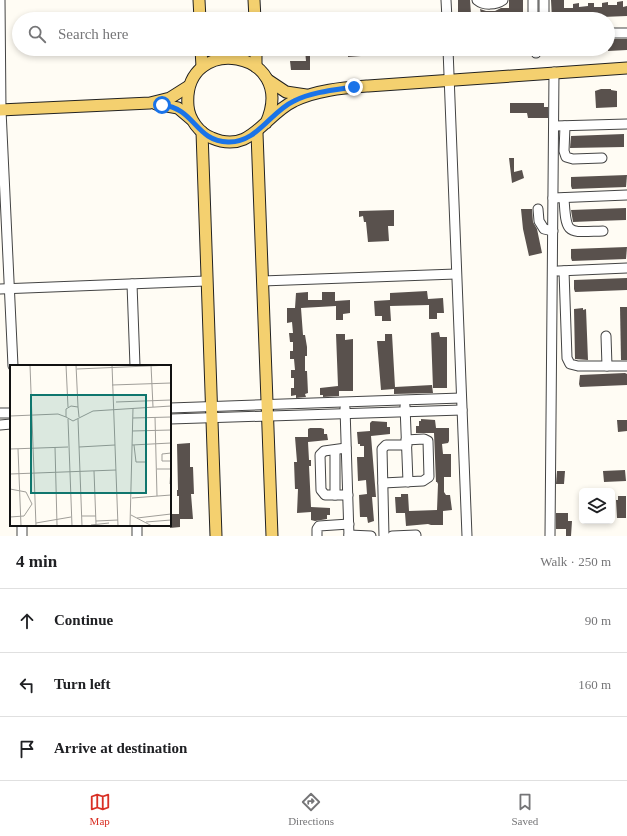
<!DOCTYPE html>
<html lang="en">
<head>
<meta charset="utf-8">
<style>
	:root { --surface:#fff; --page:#f2f2f2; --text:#202124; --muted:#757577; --line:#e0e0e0; --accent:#d93025 }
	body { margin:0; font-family:Georgia,serif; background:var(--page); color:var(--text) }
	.controls { position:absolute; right:12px; bottom:12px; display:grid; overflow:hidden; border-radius:6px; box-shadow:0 2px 6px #0003 }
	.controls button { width:36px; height:36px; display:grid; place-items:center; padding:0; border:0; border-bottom:1px solid var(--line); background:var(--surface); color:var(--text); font:20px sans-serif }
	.stop { position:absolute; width:12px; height:12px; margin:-9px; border:3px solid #1a73e8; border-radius:50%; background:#fff }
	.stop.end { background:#1a73e8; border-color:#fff; box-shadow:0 1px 4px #0008 }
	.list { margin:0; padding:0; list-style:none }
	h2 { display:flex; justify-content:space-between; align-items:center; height:52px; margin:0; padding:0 16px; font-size:17px }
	h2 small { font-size:13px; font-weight:400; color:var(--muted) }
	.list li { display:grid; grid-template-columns:26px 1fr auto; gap:12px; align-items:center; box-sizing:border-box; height:64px; padding:0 16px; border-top:1px solid var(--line) }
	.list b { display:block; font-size:15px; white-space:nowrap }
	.list em { font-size:13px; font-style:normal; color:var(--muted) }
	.icon { flex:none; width:22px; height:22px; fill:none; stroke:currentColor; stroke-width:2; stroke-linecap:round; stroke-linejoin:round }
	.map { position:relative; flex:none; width:627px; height:536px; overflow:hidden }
	.search { position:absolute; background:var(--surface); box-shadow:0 2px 6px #0003; left:12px; right:12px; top:12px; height:44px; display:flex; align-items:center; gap:10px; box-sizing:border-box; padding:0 14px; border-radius:22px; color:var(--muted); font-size:15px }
	.sheet { height:244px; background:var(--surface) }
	nav { display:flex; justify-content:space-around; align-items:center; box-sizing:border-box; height:56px; border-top:1px solid var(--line); background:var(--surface); font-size:11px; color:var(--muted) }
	nav a { display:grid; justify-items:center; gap:2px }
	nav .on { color:var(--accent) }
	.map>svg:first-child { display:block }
</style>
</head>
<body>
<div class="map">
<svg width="627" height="536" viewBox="0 0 627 536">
	<rect width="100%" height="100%" fill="#fffcf4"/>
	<g fill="#59514d">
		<path d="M458 0H470L471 14H481L480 9 486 11H495L501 8H509V0H523V19H458Z"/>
		<path d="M551 0H564V8H573V4L579 3V7L588 6V3H594V7H602V3L608 2V5H617V2L623 1V7L627 6V16L552 19Z"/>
		<path d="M608 39H627V50L608 51Z"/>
		<path d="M323 49V55L310 56V70H291L290 61H306L305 50Z"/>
		<path d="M348 49H360L361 56 348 57Z"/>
		<path d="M463 49H521V54L464 56Z"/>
		<path d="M601 89H611V90L617 91V107L596 108 595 91Z"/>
		<path d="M510 103H544V107H548V118H528L527 113H510Z"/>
		<path d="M624 134V147L570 148 571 136Z"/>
		<path d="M509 158H514V172L522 170 524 178 512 183Z"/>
		<path d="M627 175 626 187 572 189 571 186V177Z"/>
		<path d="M626 208V220L597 221 573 222 571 210Z"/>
		<path d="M521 209H532L533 222 537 229 542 253 529 256 523 229Z"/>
		<path d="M394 210V226H388L389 241 368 242 366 222H364L363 216 359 217V211Z"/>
		<path d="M627 247 626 259 572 261 571 258V249Z"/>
		<path d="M627 278V290L575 292 574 289V280Z"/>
		<path d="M427 291 428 299 443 298 444 313H437V319H429V305L390 306 391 321H382V316H375L374 301 390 300V293Z"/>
		<path d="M308 292V300H322V292H335V301L350 300V313L343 314V320H336V306L301 308 303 335H305L307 347V356H305V371H307L308 393 305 394 306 397 296 398V395L291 396V388H294V378H291V370H295L294 359H290V351H293V342H290L289 333H293L292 322 287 323V308H295L296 293Z"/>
		<path d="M620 307H627V360H621Z"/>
		<path d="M583 308V310L586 309 588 360 575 359 574 309Z"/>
		<path d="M439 332 440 337H447V388H433L431 333Z"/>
		<path d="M336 334H345V340L353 339V391H339V396L323 397V395H320V388L338 386Z"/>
		<path d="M385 334H392L395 387 432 385 433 393 394 394V389L381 390 377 341H385Z"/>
		<path d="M625 373 627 374V385L580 387 579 384 580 375Z"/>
		<path d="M421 419 435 420 436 428H449V441L448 443 442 444 443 454H451V477H444V492L446 495H450L452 510 443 511V525H431L428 524 406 526 405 513H396L395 497H401V494H408L409 511 437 510 438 484 437 482H436L434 433H416V426H419V421H421Z"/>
		<path d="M617 420H627V431L618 432Z"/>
		<path d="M372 421 387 422V427H390V434L371 436 376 497H372L374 521 368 523 367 517H360L359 495 367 494 366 480 358 481 357 457H364V446H360V444H358L357 432 370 431V423Z"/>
		<path d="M310 428H321L324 429V434H327L328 440 308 442 309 460H311V466H309L311 507 330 508V515H327V519L315 521 311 520V512L297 513 298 489H295L294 462H297L295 437H308V429Z"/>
		<path d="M190 443V467H193L194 494H191L193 519H180V527L170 528V514H179V496H177V490H178L177 444Z"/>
		<path d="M625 470 626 481 604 482 603 471Z"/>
		<path d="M557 471H565L564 484H556Z"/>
		<path d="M618 496H626V518H617L616 500H618Z"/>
		<path d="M556 513H568V521H572L571 536H566V529H556Z"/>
	</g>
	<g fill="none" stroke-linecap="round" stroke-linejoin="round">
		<defs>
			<g id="minor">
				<path d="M0 0 1 110 13 366"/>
				<path d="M446 0 447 19"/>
				<path d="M477 0C484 6 496 5 503 0"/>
				<path d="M533 0V16L536 19"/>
				<path d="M542 19 544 17V0"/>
				<path d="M608 33H627"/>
				<path d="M448 49 467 536"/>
				<path d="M536 49V53"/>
				<path d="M555 126 627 124"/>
				<path d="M565 126 564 151 566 157 573 159 602 158"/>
				<path d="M553 198 627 195"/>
				<path d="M564 198C566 236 567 232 603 231"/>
				<path d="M538 209 539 221 544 229 553 231"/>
				<path d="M558 271 627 268"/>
				<path d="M564 271 567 358 570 364 578 366H627"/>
				<path d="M262 281 456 274"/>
				<path d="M132 284 135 366"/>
				<path d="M0 289 206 281"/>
				<path d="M606 336 607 366"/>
				<path d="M405 406 408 482"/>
				<path d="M170 408 461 398"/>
				<path d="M345 408 349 536"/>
				<path d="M0 413H11"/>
				<path d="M170 419 462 410"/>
				<path d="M0 425 11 424"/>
				<path d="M346 448 324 451 320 455 321 490 325 495H348"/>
				<path d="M335 451V495"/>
				<path d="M383 483 423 481 429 477 428 441 424 439 406 440"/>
				<path d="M22 525V536"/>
				<path d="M137 525V536"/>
				<path d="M349 535 371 536"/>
				<path d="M317 536V529L319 526 349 524"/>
				<path d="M384 536 382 449 386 445H407"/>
				<path d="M392 536 416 535"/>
				<path d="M550 536 554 72"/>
			</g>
			<g id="major">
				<path d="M199 0 200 19"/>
				<path d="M254 0 255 19"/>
				<path d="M201 49 202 67"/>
				<path d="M256 49V67"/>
				<path d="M268 80 286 92 306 95"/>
				<path d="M156 104 178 108 191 119"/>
				<path d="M0 110 150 103 170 98 189 86"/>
				<path d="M266 123C299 49 182 32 188 106 189 119 199 133 212 138 251 155 264 115 294 101 316 90 343 88 368 86L627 68"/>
				<path d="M202 132 216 536"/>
				<path d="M257 133 272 536"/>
			</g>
		</defs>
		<use href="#minor" stroke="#444" stroke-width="11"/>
		<use href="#major" stroke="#222" stroke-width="13"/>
		<use href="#minor" stroke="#fff" stroke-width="9"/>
		<use href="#major" stroke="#f4d06f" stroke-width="11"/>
	</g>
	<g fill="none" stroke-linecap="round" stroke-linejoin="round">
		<path stroke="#1a73e8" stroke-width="5" d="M162 105C195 108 195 141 228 142 257 143 270 112 294 101 312 92 334 90 354 87"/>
	</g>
	<g transform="translate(10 365)">
		<rect width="161" height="161" fill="#fffcf4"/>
		<path fill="none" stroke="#a09e99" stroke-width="1" d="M20 0 26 161M56 0 58 42M66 0 68 42M102 0 108 161M141 0 143 42M67 4 161 0M102 20 161 18M106 37 161 35M0 51 48 49 56 52M69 52 68 42 61 41 56 44V52L63 56 83 46 161 41M145 52 147 131M123 53 161 52M58 54 62 161M68 54 72 161M122 66 161 65M122 80 161 78M124 80 126 97H137M45 82 47 160M69 82 105 80M0 84 58 82M8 84 11 161M161 88 152 89V96H161M147 104H161M84 106 86 159M0 109 106 105M160 119 161 104M0 124 16 127 22 139 14 151 0 152M122 133 161 130M121 150 142 161M72 151H86M127 153 161 149M86 156 108 155M136 157 161 155M26 158 61 152M81 160 99 158M120 161 123 43"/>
		<path fill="#0f766e" fill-opacity="0.15" stroke="#0f766e" stroke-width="2" d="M21 30H136V128H21Z"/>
		<rect width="161" height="161" fill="none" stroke="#111" stroke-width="2"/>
	</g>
</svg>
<div class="controls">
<button><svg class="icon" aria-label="layers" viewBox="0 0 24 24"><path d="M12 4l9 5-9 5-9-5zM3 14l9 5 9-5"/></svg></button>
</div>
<div class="stop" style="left:162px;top:105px"></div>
<div class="stop end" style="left:354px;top:87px"></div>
<div class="search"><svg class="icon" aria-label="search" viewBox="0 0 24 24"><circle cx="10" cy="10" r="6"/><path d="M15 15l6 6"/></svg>Search here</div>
</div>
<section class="sheet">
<h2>4 min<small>Walk · 250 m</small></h2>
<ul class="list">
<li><svg class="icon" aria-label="ahead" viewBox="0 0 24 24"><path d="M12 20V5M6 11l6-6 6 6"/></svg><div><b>Continue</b></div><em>90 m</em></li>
<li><svg class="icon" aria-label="left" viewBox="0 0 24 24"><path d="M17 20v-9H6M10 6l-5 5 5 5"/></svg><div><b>Turn left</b></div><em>160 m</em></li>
<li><svg class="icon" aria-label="arrive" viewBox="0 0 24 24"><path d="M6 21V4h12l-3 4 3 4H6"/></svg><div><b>Arrive at destination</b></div></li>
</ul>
</section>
<nav>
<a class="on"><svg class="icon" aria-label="map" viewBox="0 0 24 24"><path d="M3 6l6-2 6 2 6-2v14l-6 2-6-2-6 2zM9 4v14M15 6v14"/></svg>Map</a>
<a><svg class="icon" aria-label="directions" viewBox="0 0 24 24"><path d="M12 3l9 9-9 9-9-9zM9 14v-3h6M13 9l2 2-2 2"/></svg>Directions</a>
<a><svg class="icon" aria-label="saved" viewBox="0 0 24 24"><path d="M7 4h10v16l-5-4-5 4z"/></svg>Saved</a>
</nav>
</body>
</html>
